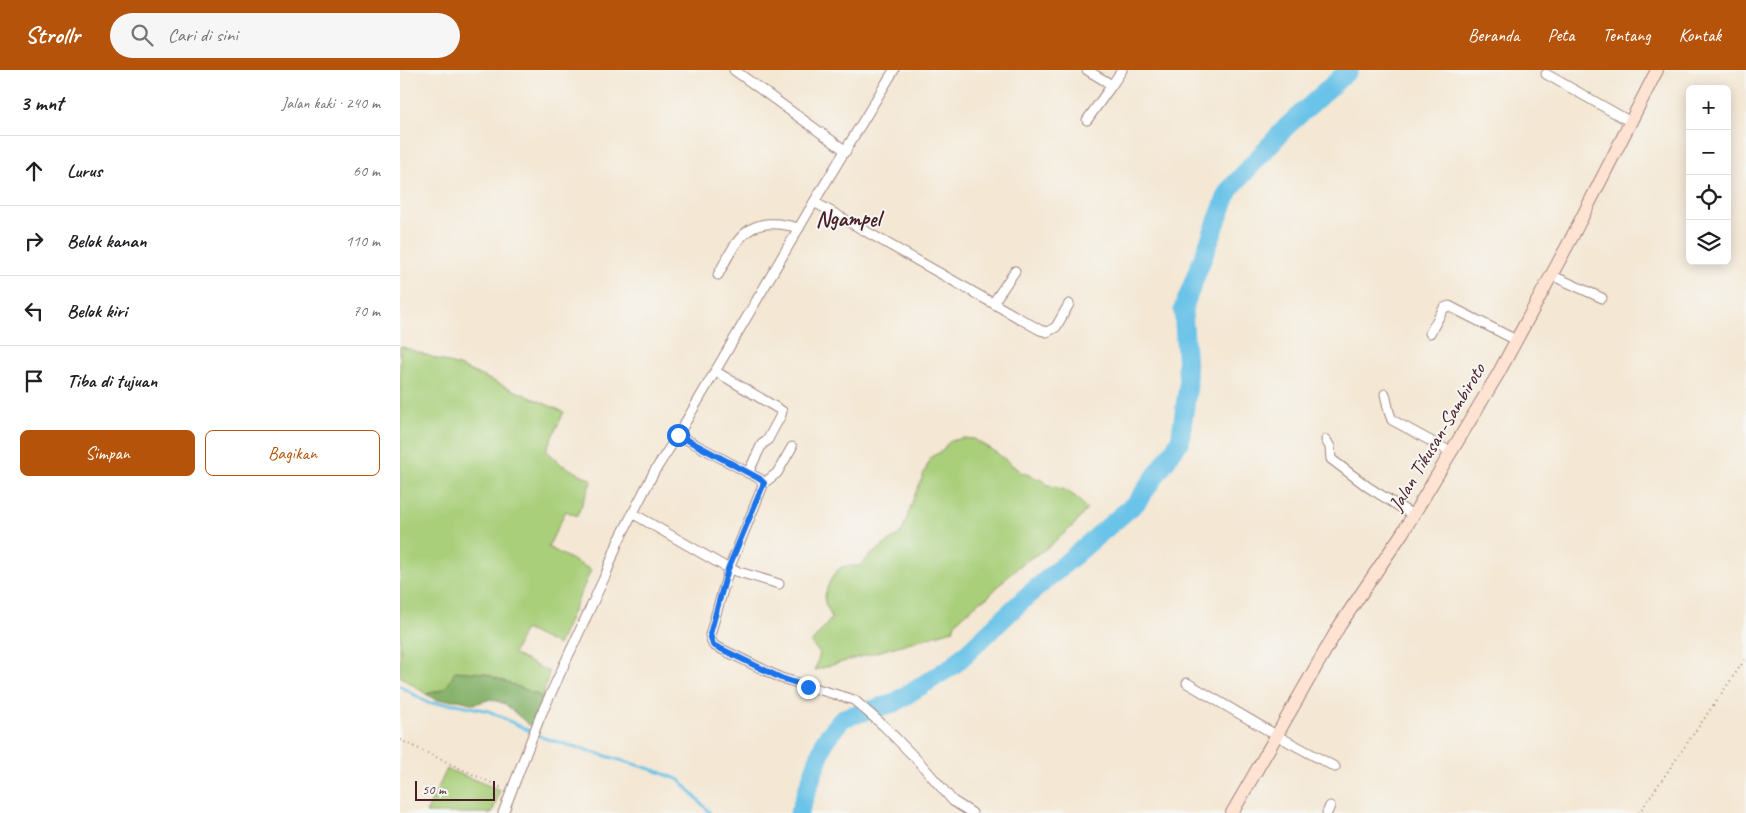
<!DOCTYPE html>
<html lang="id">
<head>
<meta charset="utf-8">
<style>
	:root { --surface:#fff; --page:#f6f6f6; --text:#202124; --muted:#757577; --line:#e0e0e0; --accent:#b45309 }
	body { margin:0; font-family:Caveat,sans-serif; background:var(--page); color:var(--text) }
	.controls { position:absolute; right:15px; top:15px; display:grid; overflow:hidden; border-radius:8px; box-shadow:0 2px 12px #0003 }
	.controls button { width:45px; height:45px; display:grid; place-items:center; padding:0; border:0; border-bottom:1px solid var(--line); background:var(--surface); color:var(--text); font:25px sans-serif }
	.scale { position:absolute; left:15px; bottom:12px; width:80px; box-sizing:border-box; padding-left:5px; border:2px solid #4a1f2b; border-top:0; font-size:14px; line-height:18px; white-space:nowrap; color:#4a1f2b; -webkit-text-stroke:4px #f6f6f2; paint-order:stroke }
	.stop { position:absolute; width:15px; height:15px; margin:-11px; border:4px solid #1a73e8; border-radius:50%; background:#fff }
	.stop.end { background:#1a73e8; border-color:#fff; box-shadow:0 1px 5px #0008 }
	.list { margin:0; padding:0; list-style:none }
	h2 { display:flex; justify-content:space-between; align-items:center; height:65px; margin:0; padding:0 20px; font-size:21px }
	h2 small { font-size:16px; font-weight:400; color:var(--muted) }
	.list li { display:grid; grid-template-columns:32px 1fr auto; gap:15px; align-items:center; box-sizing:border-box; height:70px; padding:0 20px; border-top:1px solid var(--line) }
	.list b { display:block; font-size:19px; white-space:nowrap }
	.list em { font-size:16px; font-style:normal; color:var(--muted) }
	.actions { display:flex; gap:10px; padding:15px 20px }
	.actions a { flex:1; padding:11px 0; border:1px solid var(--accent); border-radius:8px; text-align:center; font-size:18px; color:var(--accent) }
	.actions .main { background:var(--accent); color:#fff }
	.icon { flex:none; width:28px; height:28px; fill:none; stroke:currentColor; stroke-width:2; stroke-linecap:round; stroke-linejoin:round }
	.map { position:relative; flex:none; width:1346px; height:743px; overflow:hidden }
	header { display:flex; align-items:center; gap:30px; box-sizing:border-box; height:70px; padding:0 25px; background:var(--accent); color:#fff }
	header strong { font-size:24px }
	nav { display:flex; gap:28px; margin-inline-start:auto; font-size:18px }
	.search { width:350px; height:45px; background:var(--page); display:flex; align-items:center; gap:12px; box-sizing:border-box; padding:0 18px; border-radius:28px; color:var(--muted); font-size:19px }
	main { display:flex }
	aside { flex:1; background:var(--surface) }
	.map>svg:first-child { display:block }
</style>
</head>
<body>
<header>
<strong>Strollr</strong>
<div class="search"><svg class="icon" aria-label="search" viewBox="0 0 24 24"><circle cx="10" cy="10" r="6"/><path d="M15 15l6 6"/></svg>Cari di sini</div>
<nav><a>Beranda</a><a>Peta</a><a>Tentang</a><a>Kontak</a></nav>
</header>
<main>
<aside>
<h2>3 mnt<small>Jalan kaki · 240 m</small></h2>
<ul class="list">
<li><svg class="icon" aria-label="ahead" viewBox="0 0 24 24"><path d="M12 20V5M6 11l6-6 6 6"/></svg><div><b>Lurus</b></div><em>60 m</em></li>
<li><svg class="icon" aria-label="right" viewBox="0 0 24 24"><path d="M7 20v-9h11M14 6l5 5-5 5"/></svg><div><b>Belok kanan</b></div><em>110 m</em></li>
<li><svg class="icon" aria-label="left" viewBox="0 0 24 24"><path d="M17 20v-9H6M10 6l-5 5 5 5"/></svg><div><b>Belok kiri</b></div><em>70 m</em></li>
<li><svg class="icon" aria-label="arrive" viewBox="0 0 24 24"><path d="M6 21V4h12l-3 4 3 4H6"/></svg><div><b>Tiba di tujuan</b></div></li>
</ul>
<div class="actions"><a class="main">Simpan</a><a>Bagikan</a></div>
</aside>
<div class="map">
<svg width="1346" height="743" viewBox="0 0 1346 743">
	<rect width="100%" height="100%" fill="#f6f6f2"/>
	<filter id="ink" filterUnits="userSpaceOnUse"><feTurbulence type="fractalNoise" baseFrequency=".02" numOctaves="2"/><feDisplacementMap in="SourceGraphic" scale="10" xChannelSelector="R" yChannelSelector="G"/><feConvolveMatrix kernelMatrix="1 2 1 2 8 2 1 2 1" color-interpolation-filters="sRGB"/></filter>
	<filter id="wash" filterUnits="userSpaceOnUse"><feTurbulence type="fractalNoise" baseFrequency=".0096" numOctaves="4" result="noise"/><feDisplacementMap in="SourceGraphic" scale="20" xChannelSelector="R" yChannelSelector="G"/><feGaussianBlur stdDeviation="1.12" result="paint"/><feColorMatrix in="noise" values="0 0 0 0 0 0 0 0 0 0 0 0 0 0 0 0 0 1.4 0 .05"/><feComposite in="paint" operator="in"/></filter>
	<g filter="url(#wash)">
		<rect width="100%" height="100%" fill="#f4e7d3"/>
		<g fill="#a9cf7a" stroke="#7a7752">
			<path d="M0 276 61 297 164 342 146 380 162 395 192 410 177 446 166 441 148 477 191 500 158 575 125 559 113 584 149 602 143 627 84 603C65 610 46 620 26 624L0 606Z"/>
			<path d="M563 368 574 369 598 384 621 402 644 411 648 415 665 420 676 427 687 439 675 454 647 478 626 491 611 503 587 528 580 531 555 553 553 560 415 600 420 583 411 573 432 548C430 543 427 538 425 533 423 523 432 504 440 498 446 495 453 496 460 496L468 487 502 462 514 427 531 387 542 381 546 375 551 371Z"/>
			<path d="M47 699 100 720 92 743H26Z"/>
		</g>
		<path fill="#86b26a" stroke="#68684a" d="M55 601 84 603 143 627 130 656 105 634 91 629 74 634 59 630H36L26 624C45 620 47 619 55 601Z"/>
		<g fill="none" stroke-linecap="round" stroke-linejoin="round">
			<path stroke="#6bc3e8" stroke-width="3" d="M0 616 28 633 56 634 89 641 144 668 254 700 280 710 310 743"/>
			<path stroke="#6bc3e8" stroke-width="19" d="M399 743 425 670 443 648 494 633 554 595 626 527 737 432 780 371 788 315 783 239 829 120 886 57 949 0"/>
		</g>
	</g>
	<g filter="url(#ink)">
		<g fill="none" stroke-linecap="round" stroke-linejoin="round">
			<defs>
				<g id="street">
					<path d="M334 0 446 81"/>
					<path d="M687 0 712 15 722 0"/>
					<path d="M1146 4 1229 51"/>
					<path d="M687 50 712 15"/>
					<path d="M414 132 640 260 647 262 656 257 669 234"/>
					<path d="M318 205C339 165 349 144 399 158"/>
					<path d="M1151 205 1202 228"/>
					<path d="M593 233 615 201"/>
					<path d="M1030 263 1044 238 1049 236 1116 270"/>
					<path d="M315 301 382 341 381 345 367 371 362 374 348 403"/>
					<path d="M985 324 989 342 992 350 1051 382"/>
					<path d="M278 365 360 409 364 413 329 499 310 565 313 575 381 608 454 630 484 656 521 694 553 731 572 743"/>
					<path d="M926 370 930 377 931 389 968 417 1013 445"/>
					<path d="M364 413 377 403 392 377"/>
					<path d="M232 443 329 499 379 514"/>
					<path d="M787 613 876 665 935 697"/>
					<path d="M103 743 140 647 206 504 218 472 254 402 278 365 414 132 494 0"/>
					<path d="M927 743 930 736"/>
				</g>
				<path id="secondary" d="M832 743 940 555 1003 462 1098 304 1172 167 1257 0"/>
			</defs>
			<use href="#street" stroke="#9f837f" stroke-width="11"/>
			<use href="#secondary" stroke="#9f837f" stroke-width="14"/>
			<g stroke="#9f837f" stroke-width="2" stroke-dasharray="1 4" stroke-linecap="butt">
				<path d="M0 670 102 718"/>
				<path d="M1239 743 1346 588"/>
			</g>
			<use href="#street" stroke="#fff" stroke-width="9"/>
			<use href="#secondary" stroke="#fee3d2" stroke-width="12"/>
		</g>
	</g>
	<g fill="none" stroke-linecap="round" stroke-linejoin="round" filter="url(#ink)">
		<path stroke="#1a73e8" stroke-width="6" d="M278 365 360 409 364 413 328 499 310 564 313 575 381 608 408 617"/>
	</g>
	<g text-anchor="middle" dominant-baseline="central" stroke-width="4" stroke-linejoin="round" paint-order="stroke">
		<g font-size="20" fill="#4a1f2b" stroke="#f6f6f2">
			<text transform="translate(1037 367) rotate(-59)">Jalan Tikusan-Sambiroto</text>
		</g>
		<g font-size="22" font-weight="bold" fill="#4a1f2b" stroke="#f6f6f2">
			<text x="448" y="149">Ngampel</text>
		</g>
	</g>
</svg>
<div class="controls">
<button>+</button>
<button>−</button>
<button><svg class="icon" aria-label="locate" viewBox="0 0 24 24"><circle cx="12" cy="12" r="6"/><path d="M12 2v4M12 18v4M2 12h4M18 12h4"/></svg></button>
<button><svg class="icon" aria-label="layers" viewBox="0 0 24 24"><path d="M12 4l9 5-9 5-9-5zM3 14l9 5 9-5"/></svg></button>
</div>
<div class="scale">50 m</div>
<div class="stop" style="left:278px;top:365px"></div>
<div class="stop end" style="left:408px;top:617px"></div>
</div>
</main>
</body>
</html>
